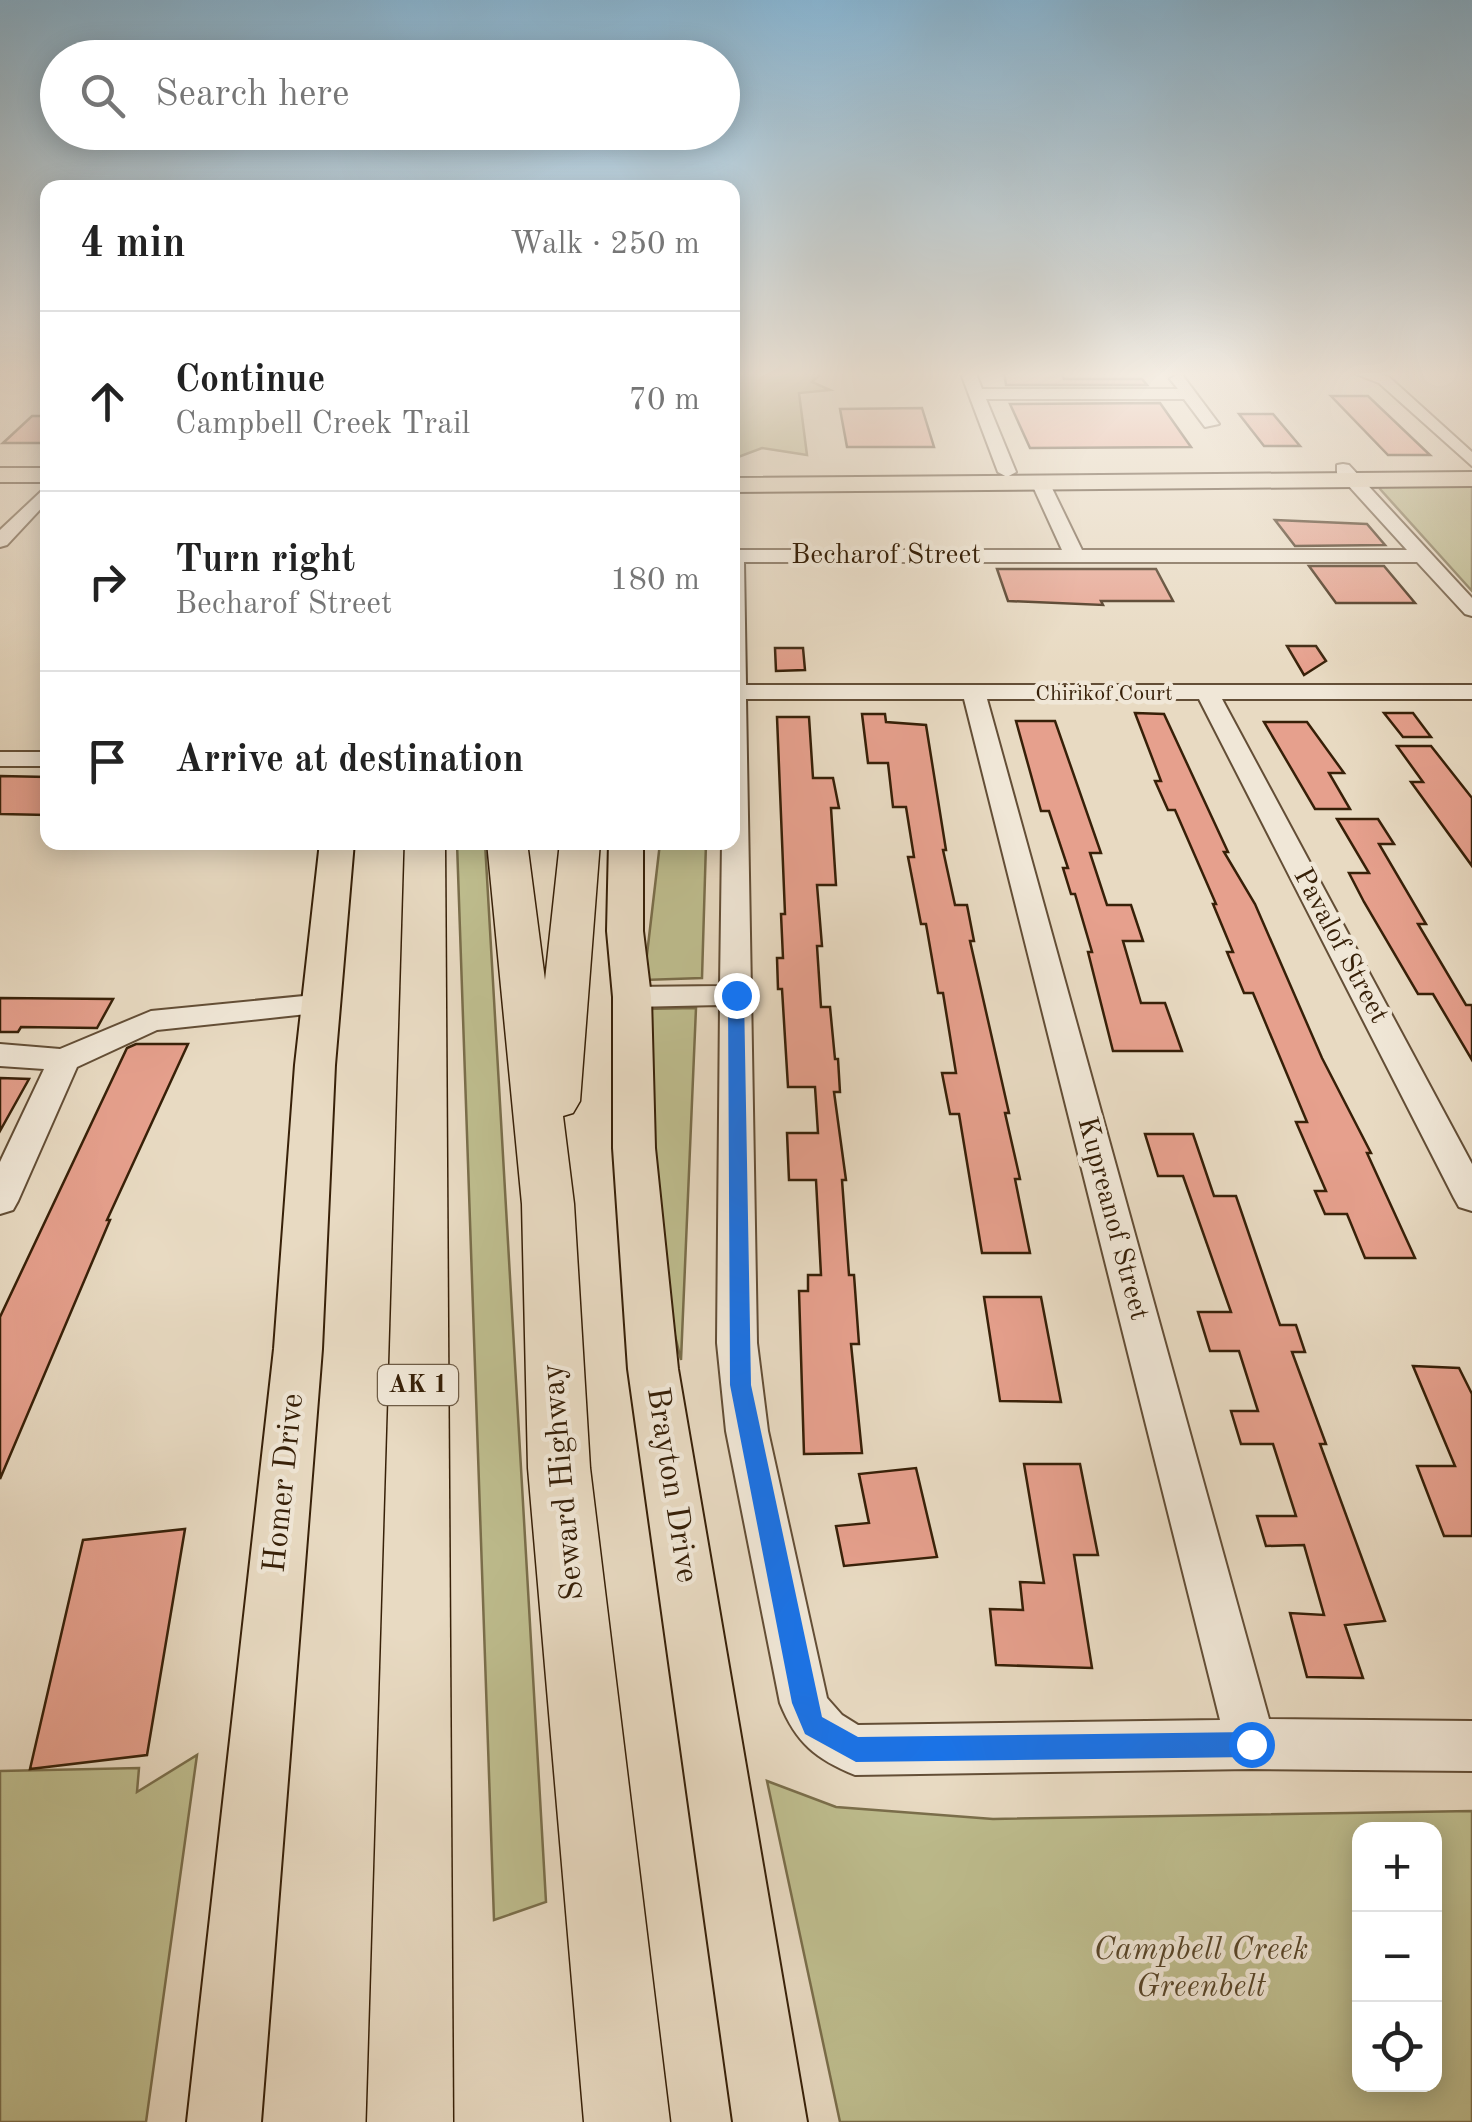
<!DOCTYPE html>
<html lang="en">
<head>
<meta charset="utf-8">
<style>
	:root { --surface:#fff; --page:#f2f2f2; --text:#222; --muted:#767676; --line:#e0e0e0 }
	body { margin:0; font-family:"Old Standard TT",serif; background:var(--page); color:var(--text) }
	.controls { position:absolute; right:30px; bottom:30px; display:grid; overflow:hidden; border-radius:20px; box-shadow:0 5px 25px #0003 }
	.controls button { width:90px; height:90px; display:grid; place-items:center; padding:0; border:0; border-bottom:2px solid var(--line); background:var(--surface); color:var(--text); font:50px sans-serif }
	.stop { position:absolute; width:30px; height:30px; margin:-22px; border:8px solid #1a73e8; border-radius:50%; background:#fff }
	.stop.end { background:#1a73e8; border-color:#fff; box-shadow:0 2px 10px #0008 }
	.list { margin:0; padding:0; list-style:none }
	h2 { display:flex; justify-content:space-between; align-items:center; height:130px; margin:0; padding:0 40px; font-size:42px }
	h2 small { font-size:32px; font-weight:400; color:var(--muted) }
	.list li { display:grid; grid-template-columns:65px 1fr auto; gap:30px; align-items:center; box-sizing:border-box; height:180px; padding:0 40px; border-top:2px solid var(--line) }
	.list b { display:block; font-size:38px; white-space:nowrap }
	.list p { margin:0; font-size:32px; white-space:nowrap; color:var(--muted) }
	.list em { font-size:32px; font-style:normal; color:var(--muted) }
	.icon { flex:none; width:55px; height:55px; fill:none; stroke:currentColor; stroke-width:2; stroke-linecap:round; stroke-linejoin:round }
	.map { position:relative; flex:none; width:1472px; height:2122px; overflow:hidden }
	.search { position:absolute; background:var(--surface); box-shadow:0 5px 25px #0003; left:40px; top:40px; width:700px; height:110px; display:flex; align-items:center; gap:25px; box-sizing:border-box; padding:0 35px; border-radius:55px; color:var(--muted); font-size:38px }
	.panel { position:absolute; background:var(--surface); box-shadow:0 5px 25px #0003; left:40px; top:180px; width:700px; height:670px; border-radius:20px }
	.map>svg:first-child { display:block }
</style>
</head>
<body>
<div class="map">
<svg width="1472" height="2122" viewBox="0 0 1472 2122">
	<rect width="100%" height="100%" fill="#e8dac2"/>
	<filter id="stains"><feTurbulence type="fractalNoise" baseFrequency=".002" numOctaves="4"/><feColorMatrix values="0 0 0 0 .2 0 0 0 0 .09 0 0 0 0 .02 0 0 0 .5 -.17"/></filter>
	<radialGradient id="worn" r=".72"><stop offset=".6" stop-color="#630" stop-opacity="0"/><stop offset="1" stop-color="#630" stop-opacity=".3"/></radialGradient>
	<g fill="#bebd8e" stroke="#7a6e4b" stroke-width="2.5" fill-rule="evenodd">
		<path d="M733 371H824L812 382 830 390 799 393 807 455 762 448 733 459Z"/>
		<path d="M1472 484V591L1380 489 1381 485Z"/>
		<path d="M457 843H485L546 1902 494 1920Z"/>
		<path d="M660 843H706L702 978 644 980Z"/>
		<path d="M696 1008 681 1360 652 1243 643 1009Z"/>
		<path d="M197 1755 146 2122H0V1771L139 1768 137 1792Z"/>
		<path d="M767 1781 836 1807 993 1819 1472 1811V2122H840ZM1360 1830H1434V2084H1360Z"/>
	</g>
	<g fill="#e6a08d" stroke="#372008" stroke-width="2.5">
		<path d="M1004 371H1060L1064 379H1142L1147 385H1006Z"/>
		<path d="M1331 396H1368L1430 455H1388Z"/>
		<path d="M1160 403 1191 447 1030 448 1010 404Z"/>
		<path d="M922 408 934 447H847L840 409Z"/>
		<path d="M1239 414H1273L1300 446H1264Z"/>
		<path d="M32 416H48V443H3Z"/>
		<path d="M1275 520 1367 524 1385 545 1295 546Z"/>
		<path d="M1309 566H1384L1415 603H1336Z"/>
		<path d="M997 569H1156L1173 601H1101L1103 605 1008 601Z"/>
		<path d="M1287 646H1316L1326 661 1304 675Z"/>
		<path d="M775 648H803L805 670 776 671Z"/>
		<path d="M1135 713 1164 714 1228 852H1224L1255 904 1322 1058 1371 1153H1367L1415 1258H1365L1347 1214H1325L1315 1191H1326L1296 1122H1307L1253 993H1244L1227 952H1233L1213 904H1216L1175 810H1168L1155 781H1161Z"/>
		<path d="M1384 713H1413L1431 737H1403Z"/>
		<path d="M862 714H885L886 722 926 725 946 850H943L955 905H967L974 941H970L1009 1113H1005L1020 1179H1015L1030 1253H982L959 1114H950L942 1073H956L943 993H938L926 924H921L908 857H914L906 807H893L888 763H868Z"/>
		<path d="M777 717H809L813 778H833L839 808H831L836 885H817L822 946H817L821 1007H830L835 1059H838L840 1092H834L846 1180H842L849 1275H854L859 1344H851L862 1453 804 1454 799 1291H808V1275H821L816 1180H789L787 1133H818L815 1087H788L782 989H778L777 958H783L781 914H785Z"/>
		<path d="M1016 721H1055L1101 853H1090L1107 905H1131L1143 941H1123L1141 1003H1165L1182 1051H1113L1088 952H1092L1075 894H1071L1063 868H1068L1049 811H1041Z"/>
		<path d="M1264 722H1307L1344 773H1329L1350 809H1315Z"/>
		<path d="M1397 746H1431L1472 798V866L1411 782H1423Z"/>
		<path d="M0 776 48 777V815L0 814Z"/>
		<path d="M1337 819H1378L1394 844H1379L1426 924H1418L1466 1005H1472V1060L1433 994H1418L1364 902 1349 873H1369Z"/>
		<path d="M0 998 113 999 97 1028 21 1027 18 1032H0Z"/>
		<path d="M136 1044H188L107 1220H110L0 1479V1317L127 1048Z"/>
		<path d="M0 1078 29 1079 0 1131Z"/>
		<path d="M1145 1134H1193L1214 1196H1236L1280 1325H1296L1305 1352H1292L1326 1444H1320L1385 1621 1345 1625 1363 1678 1307 1677 1290 1613 1324 1615 1304 1545 1266 1546 1257 1516H1296L1273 1444H1241L1231 1411H1258L1239 1351H1210L1198 1312H1231L1183 1176H1158Z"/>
		<path d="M984 1297H1041L1061 1402 1000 1401Z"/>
		<path d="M1413 1366 1459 1368 1472 1394V1536H1444L1417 1466H1455Z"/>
		<path d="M1024 1464H1080L1098 1555H1074L1092 1668 996 1665 990 1609 1023 1610 1020 1582 1044 1583Z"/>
		<path d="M916 1468 937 1557 844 1566 836 1526 869 1523 859 1474Z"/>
		<path d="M185 1529 147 1755 30 1769 83 1540Z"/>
	</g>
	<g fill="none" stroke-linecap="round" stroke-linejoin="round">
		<defs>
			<g id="minor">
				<path d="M960 371H975L982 389H1178L1170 379 1178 374 1183 376 1219 424 1205 427 1184 399H986L1016 472 1007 477 998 472Z"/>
				<path d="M1348 371H1372L1389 377 1472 452V466L1379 383Z"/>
				<path d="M1343 464 1349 465 1472 598V616L1465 614 1417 562H744L746 685H1472V699H1222L1472 1164V1211L1459 1207 1454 1198 1199 699H987L1269 1719 1472 1721V1771L1251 1769 855 1775C816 1759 796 1743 780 1703L726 1431 717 1343 720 1005 632 1007 621 1004 617 997 621 990 632 987 720 986 722 842H732V550H1062L1031 482 1040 477 1049 482 1082 550H1407L1337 473V465ZM746 699H964L1220 1720 858 1725 842 1715 827 1698 768 1431 757 1343Z"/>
				<path d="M48 485V501L7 545 0 547V530Z"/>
				<rect x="0" y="752" width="48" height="14"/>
				<path d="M324 994 335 997 340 1004 335 1011 157 1030 77 1067 18 1201 13 1210 0 1214V1162L44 1069 0 1066V1044L60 1049 151 1011Z"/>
			</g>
			<g id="major">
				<rect x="0" y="468" width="48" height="14"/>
				<path d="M1472 472V486L732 492V478Z"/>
				<path d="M320 842H354L335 1065 322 1349 261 2122H187L274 1349 295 1065Z"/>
				<path d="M609 842H643V931L651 997 655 1148 678 1369 807 2122H733L628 1369 613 1148V997L607 931Z"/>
			</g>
			<g id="highway">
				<path d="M405 842H445L453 2122H367Z"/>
				<path d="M487 842H527L545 980 560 842H600L580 1101 573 1113 563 1116 574 1204 590 1468 670 2122H584L528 1468 522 1204Z"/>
			</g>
		</defs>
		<use href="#minor" stroke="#634e36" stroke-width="4"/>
		<use href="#major" stroke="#372008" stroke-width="4"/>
		<use href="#highway" stroke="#372008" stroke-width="3"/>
		<use href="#minor" fill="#f0e7d7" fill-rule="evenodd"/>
		<use href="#major" fill="#e8dac2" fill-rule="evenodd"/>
		<use href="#highway" fill="#e8dac2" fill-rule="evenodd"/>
	</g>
	<linearGradient id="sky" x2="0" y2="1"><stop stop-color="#88b6d4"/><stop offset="0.56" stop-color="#f5eee4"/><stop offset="1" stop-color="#f5eee4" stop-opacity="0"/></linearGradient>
	<rect width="1472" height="668" fill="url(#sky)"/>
	<path fill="#1a73e8" d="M736 990 744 995 751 1385 822 1717 858 1737 1251 1732 1260 1735 1263 1744 1260 1753 1251 1757 856 1762 805 1734 792 1703 730 1385 728 995Z"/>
	<g text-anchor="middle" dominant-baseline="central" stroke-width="9" stroke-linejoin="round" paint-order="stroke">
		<g font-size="22" fill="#372008" stroke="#f0e7d7">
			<text x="1104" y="694">Chirikof Court</text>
		</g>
		<rect fill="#f0e7d7" stroke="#6e5c46" stroke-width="2.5" x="378" y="1365" width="80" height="40" rx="8"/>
		<g font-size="25" font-weight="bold" fill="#372008">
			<text x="418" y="1385">AK 1</text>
		</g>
		<g font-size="28" fill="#372008" stroke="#f0e7d7">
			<text x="886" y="556">Becharof Street</text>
			<text transform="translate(1340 946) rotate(62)">Pavalof Street</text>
			<text transform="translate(1112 1219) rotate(75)">Kupreanof Street</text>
		</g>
		<g font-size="32" fill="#372008" stroke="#f0e7d7">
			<text transform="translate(564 1482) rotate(-95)">Seward Highway</text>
			<text transform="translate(285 1483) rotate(-84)">Homer Drive</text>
			<text transform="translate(671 1485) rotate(81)">Brayton Drive</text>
		</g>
		<g font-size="32" font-style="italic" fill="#59472a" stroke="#f0e7d7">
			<text x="1201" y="1951">Campbell Creek<tspan x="1201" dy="37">Greenbelt</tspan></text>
		</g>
	</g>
	<rect width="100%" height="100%" filter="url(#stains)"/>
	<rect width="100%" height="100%" fill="url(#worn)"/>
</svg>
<div class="controls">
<button>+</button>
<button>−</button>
<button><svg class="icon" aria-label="locate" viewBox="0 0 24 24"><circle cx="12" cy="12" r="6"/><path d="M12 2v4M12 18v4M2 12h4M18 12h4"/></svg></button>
</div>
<div class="stop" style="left:1251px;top:1744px"></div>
<div class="stop end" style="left:736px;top:995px"></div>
<div class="search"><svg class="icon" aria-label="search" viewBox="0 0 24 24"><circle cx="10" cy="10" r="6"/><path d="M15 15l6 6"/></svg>Search here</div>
<section class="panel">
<h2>4 min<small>Walk · 250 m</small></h2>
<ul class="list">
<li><svg class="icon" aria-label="ahead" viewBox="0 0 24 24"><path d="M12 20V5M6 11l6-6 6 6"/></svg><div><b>Continue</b><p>Campbell Creek Trail</p></div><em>70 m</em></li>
<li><svg class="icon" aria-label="right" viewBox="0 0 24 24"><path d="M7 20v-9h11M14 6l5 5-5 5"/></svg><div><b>Turn right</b><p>Becharof Street</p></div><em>180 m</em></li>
<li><svg class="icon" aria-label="arrive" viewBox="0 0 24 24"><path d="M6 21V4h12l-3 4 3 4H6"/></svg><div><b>Arrive at destination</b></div></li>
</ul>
</section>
</div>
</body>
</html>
